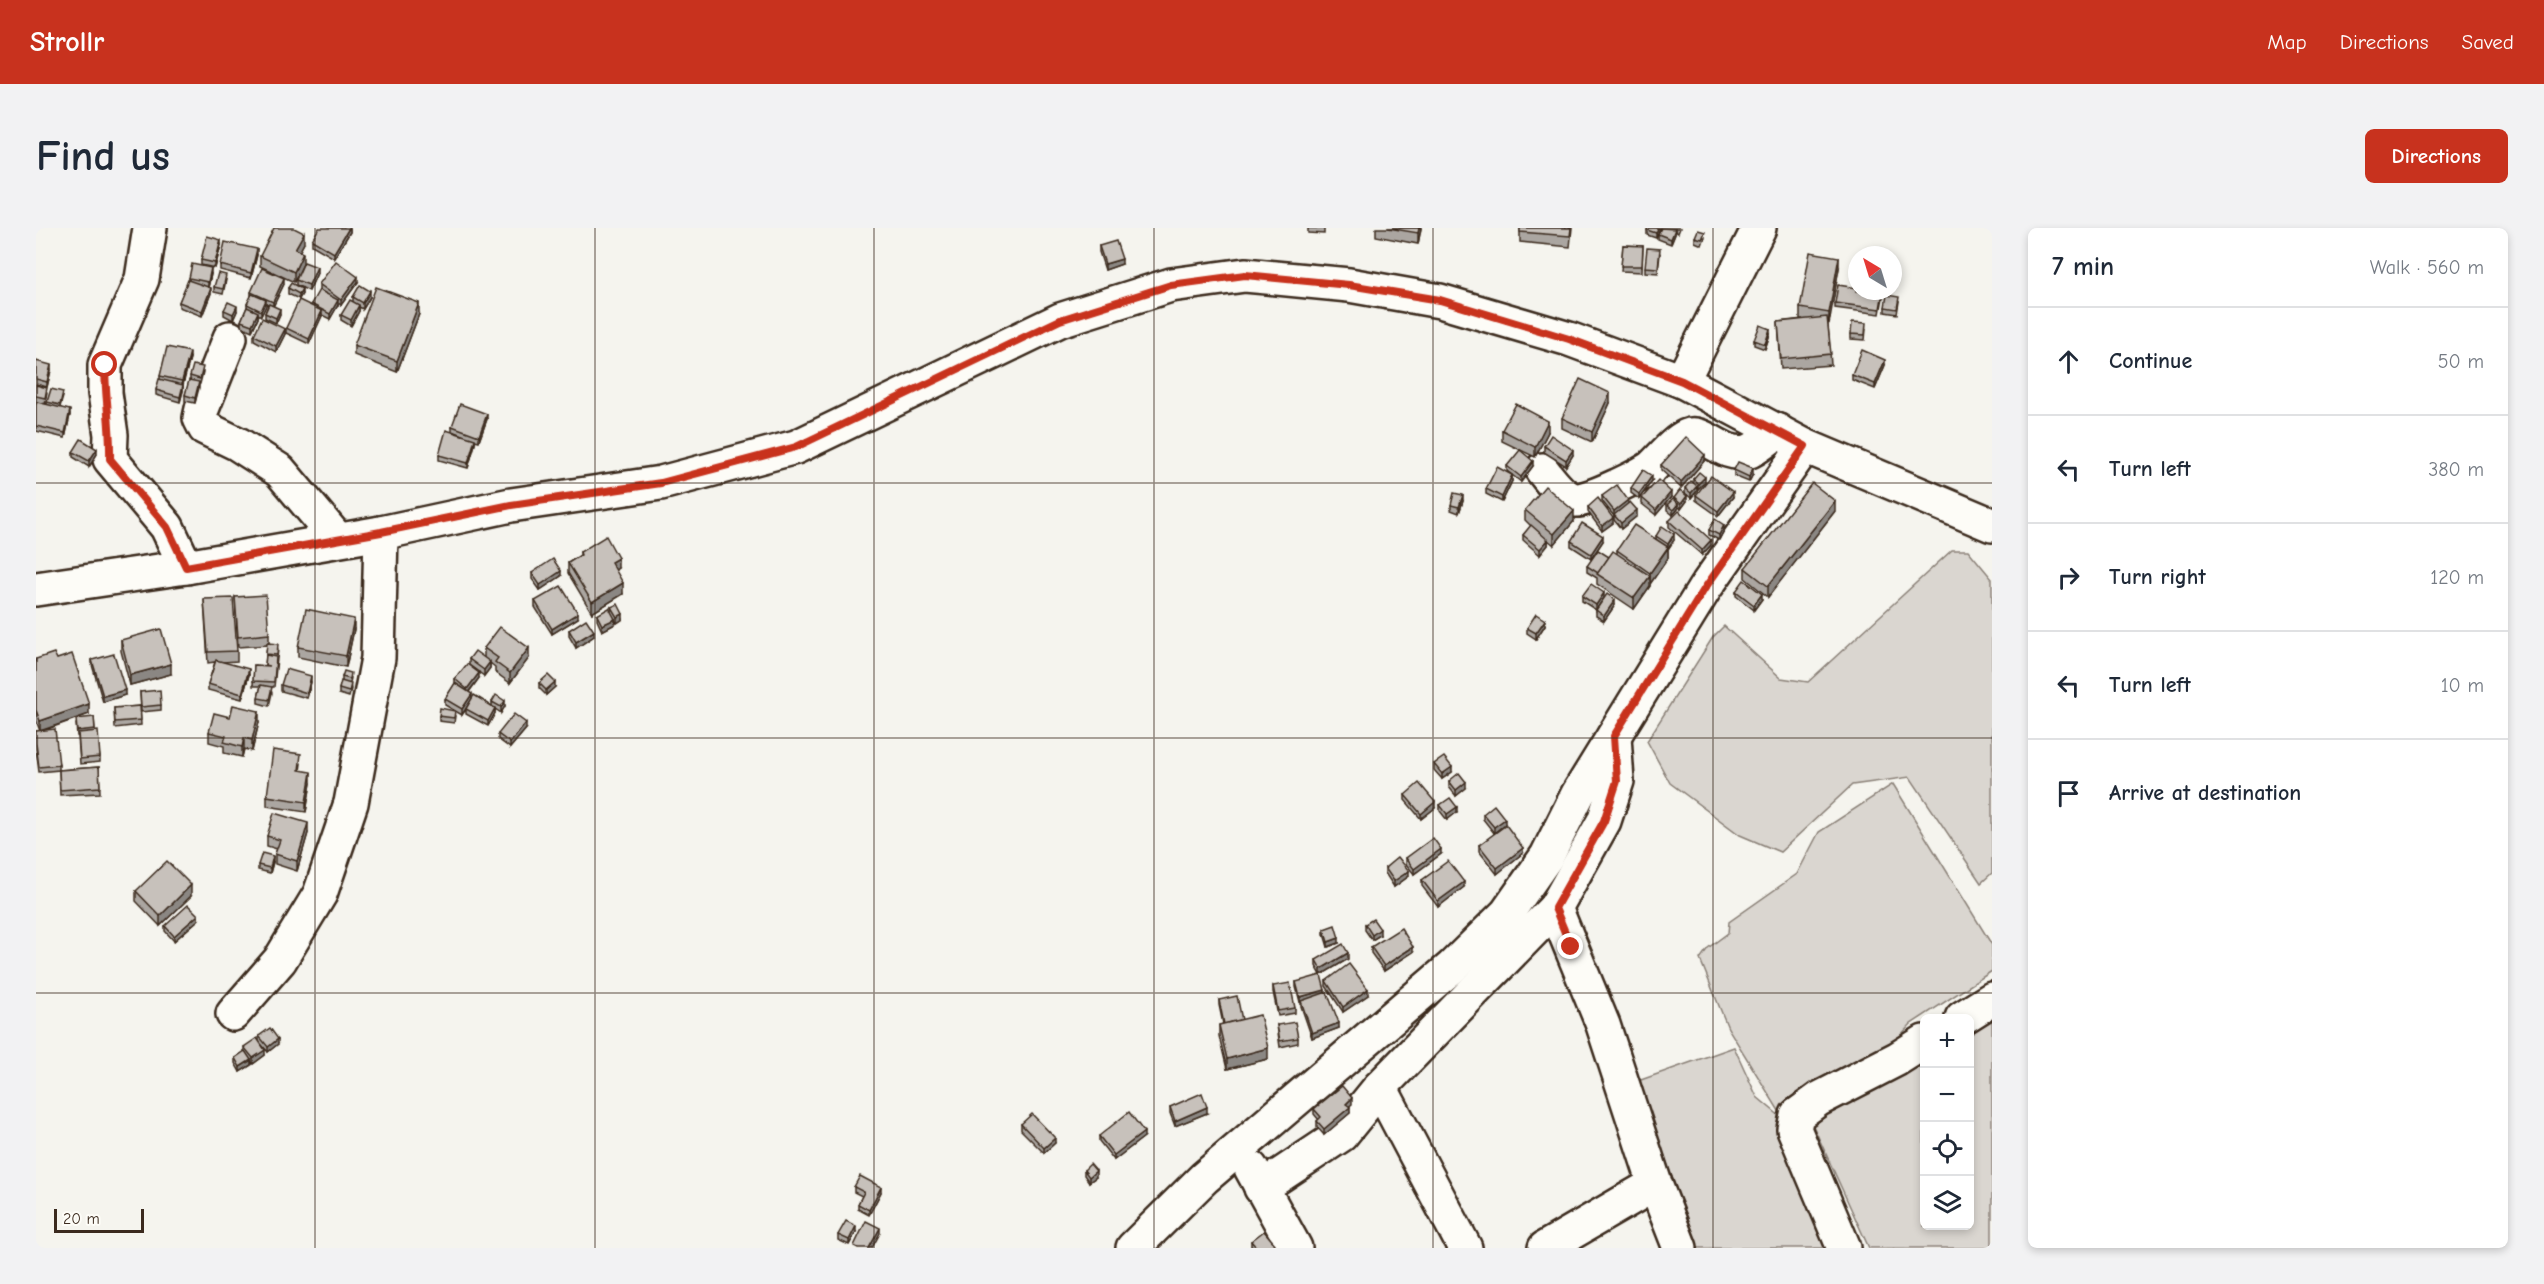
<!DOCTYPE html>
<html lang="en">
<head>
<meta charset="utf-8">
<style>
	:root { --surface:#fff; --page:#f2f2f3; --text:#1f2937; --muted:#747a83; --line:#e0e1e3; --accent:#c8321e }
	body { margin:0; font-family:"Comic Neue",sans-serif; background:var(--page); color:var(--text) }
	.controls { position:absolute; right:18px; bottom:18px; display:grid; overflow:hidden; border-radius:9px; box-shadow:0 3px 9px #0003 }
	.controls button { width:54px; height:54px; display:grid; place-items:center; padding:0; border:0; border-bottom:2px solid var(--line); background:var(--surface); color:var(--text); font:30px sans-serif }
	.compass { position:absolute; left:1812px; top:18px; width:54px; height:54px; border-radius:50%; background:var(--surface); box-shadow:0 3px 9px #0003; rotate:322deg }
	.scale { position:absolute; left:18px; bottom:15px; width:90px; box-sizing:border-box; padding-left:6px; border:3px solid #3b2a1e; border-top:0; font-size:16px; line-height:21px; white-space:nowrap; color:#3b2a1e; -webkit-text-stroke:4px #fdfcf7; paint-order:stroke }
	.stop { position:absolute; width:18px; height:18px; margin:-14px; border:4px solid #c8321e; border-radius:50%; background:#fff }
	.stop.end { background:#c8321e; border-color:#fff; box-shadow:0 2px 6px #0008 }
	.list { margin:0; padding:0; list-style:none }
	h2 { display:flex; justify-content:space-between; align-items:center; height:78px; margin:0; padding:0 24px; font-size:26px }
	h2 small { font-size:20px; font-weight:400; color:var(--muted) }
	.list li { display:grid; grid-template-columns:39px 1fr auto; gap:18px; align-items:center; box-sizing:border-box; height:108px; padding:0 24px; border-top:2px solid var(--line) }
	.list b { display:block; font-size:22px; white-space:nowrap }
	.list em { font-size:20px; font-style:normal; color:var(--muted) }
	.icon { flex:none; width:33px; height:33px; fill:none; stroke:currentColor; stroke-width:2; stroke-linecap:round; stroke-linejoin:round }
	.map { position:relative; flex:none; width:1956px; height:1020px; overflow:hidden; border-radius:9px }
	header { display:flex; align-items:center; gap:36px; box-sizing:border-box; height:84px; padding:0 30px; background:var(--accent); color:#fff }
	header strong { font-size:28px }
	nav { display:flex; gap:33px; margin-inline-start:auto; font-size:21px }
	.intro { display:flex; align-items:center; justify-content:space-between; box-sizing:border-box; height:144px; padding:0 36px }
	h1 { margin:0; font-size:42px }
	.button { padding:15px 27px; border-radius:9px; background:var(--accent); color:#fff; font-size:21px; font-weight:700 }
	main { display:flex; gap:36px; padding:0 36px }
	aside { flex:1; background:var(--surface); border-radius:9px; box-shadow:0 3px 9px #0003 }
	.map>svg:first-child { display:block }
</style>
</head>
<body>
<header>
<strong>Strollr</strong>
<nav><a>Map</a><a>Directions</a><a>Saved</a></nav>
</header>
<div class="intro"><h1>Find us</h1><a class="button">Directions</a></div>
<main>
<div class="map">
<svg width="1956" height="1020" viewBox="0 0 1956 1020">
	<rect width="100%" height="100%" fill="#f5f4ee"/>
	<filter id="ink" filterUnits="userSpaceOnUse"><feTurbulence type="fractalNoise" baseFrequency=".0167" numOctaves="2"/><feDisplacementMap in="SourceGraphic" scale="12" xChannelSelector="R" yChannelSelector="G"/><feConvolveMatrix kernelMatrix="1 2 1 2 8 2 1 2 1" color-interpolation-filters="sRGB"/></filter>
	<g filter="url(#ink)">
		<g fill="#dad6d0" stroke="#8a8077" stroke-width="1.5">
			<path d="M1916 322H1932L1956 351V645L1945 655 1874 549 1816 557 1744 624 1704 607 1634 555 1611 513 1677 409 1688 398 1745 450 1772 454Z"/>
			<path d="M1857 556 1956 717V743L1875 796 1863 809 1827 834 1743 883 1692 800 1664 731 1672 720 1692 705 1693 694 1761 646 1783 604Z"/>
			<path d="M1956 785V1020H1833L1774 891 1888 824V998H1934V798Z"/>
			<path d="M1698 819 1721 869 1746 890 1803 1020H1661L1602 853Z"/>
		</g>
		<g fill="none" stroke-linecap="round" stroke-linejoin="round">
			<defs>
				<g id="minor">
					<path d="M114 0 106 51 69 137V165L75 207 74 231 131 299 150 339"/>
					<path d="M194 110 166 181 164 190 169 200 202 216 244 243 302 312"/>
					<path d="M1646 153 1723 0"/>
					<path d="M1506 242C1515 253 1526 270 1540 272 1553 273 1605 247 1616 239 1626 230 1638 214 1651 208 1668 201 1685 229 1711 224 1721 221 1733 209 1742 203"/>
					<path d="M0 361 150 339 345 305 475 277 625 255 760 219 1024 92 1135 57 1209 47 1313 57 1404 73 1533 111 1646 153 1769 218 1956 297"/>
					<path d="M1519 680 1567 797 1619 956 1644 1020"/>
					<path d="M197 786 244 732 284 666 315 575 342 430 345 305"/>
					<path d="M1926 790 1956 771"/>
					<path d="M1344 859 1429 1020"/>
					<path d="M1215 940 1259 1020"/>
					<path d="M1225 960 1305 907 1344 859 1519 680 1568 593 1581 553 1578 508"/>
					<path d="M1097 1020 1168 950 1416 739 1471 685 1511 628 1542 566 1669 360 1769 218"/>
					<path d="M1509 1020 1619 956"/>
					<path d="M1808 1020 1758 901 1761 887 1783 871 1861 831 1888 814"/>
				</g>
			</defs>
			<use href="#minor" stroke="#3b2a1e" stroke-width="38"/>
			<use href="#minor" stroke="#fdfcf7" stroke-width="33"/>
		</g>
		<g fill="#aba6a1" stroke="#3b2a1e" stroke-width="1.5">
			<path d="M314 0V4L298 30 276 17V12Z"/>
			<path d="M1272 0H1288V6L1272 5Z"/>
			<path d="M1340 0H1385L1382 16 1340 8Z"/>
			<path d="M1484 0H1536L1534 19 1484 14Z"/>
			<path d="M1624 0 1620 10 1611 7V2Z"/>
			<path d="M1625 0H1644L1642 5 1639 3V6L1635 16 1622 11V6Z"/>
			<path d="M1659 9H1669L1666 17 1659 14Z"/>
			<path d="M268 15 263 24 267 36 258 54 224 38V28Z"/>
			<path d="M185 17 179 40 165 37V32Z"/>
			<path d="M1587 17 1607 18 1606 44 1585 43Z"/>
			<path d="M1063 18 1086 36 1069 42 1063 24Z"/>
			<path d="M1624 26 1622 45 1609 44V39Z"/>
			<path d="M221 27 215 50 184 42V37Z"/>
			<path d="M1803 40 1792 96 1795 137 1745 141 1742 94 1767 91H1764V80Z"/>
			<path d="M281 45 273 63 260 57V52Z"/>
			<path d="M175 46 172 59 175 65 166 88 143 79V74L153 52V50Z"/>
			<path d="M190 52 187 66 178 64V59Z"/>
			<path d="M322 54 305 77 302 75V77L294 91 286 87 273 116 250 105V100L275 78V76L288 65 283 61V56Z"/>
			<path d="M248 56 237 78 244 86 240 95 229 90V85L232 77 230 76 225 88 222 86V90L216 103 205 98V93L211 79V76L215 69V64Z"/>
			<path d="M252 60 266 66 263 71 252 66Z"/>
			<path d="M317 69H334L327 81 323 79V83L315 98 305 92V87L317 74Z"/>
			<path d="M1847 69 1844 86 1799 80V75Z"/>
			<path d="M1863 74 1861 86 1849 84V79Z"/>
			<path d="M188 82 201 83 197 92 188 87Z"/>
			<path d="M383 86 361 144 318 127V117Z"/>
			<path d="M1830 101 1829 112 1815 111V106Z"/>
			<path d="M249 106 240 124 218 112V107Z"/>
			<path d="M1734 106 1729 121 1718 117V112Z"/>
			<path d="M154 130 147 157V163L144 174 120 167V162L124 151V148Z"/>
			<path d="M0 133 15 142 11 159 0 156Z"/>
			<path d="M1849 137 1839 161 1816 152V147Z"/>
			<path d="M167 144 164 156H163L159 175 149 173V167L154 152V148Z"/>
			<path d="M0 157 11 165 9 176H11V174L27 169 24 179 34 187 29 210 0 203V177L1 174H0Z"/>
			<path d="M1574 175 1556 214 1526 200V190Z"/>
			<path d="M451 191 443 213 439 212V216L432 240 403 232V227L426 207 416 203V198Z"/>
			<path d="M1466 202 1512 204 1499 229 1466 213Z"/>
			<path d="M1508 218 1537 227 1530 238 1508 224Z"/>
			<path d="M37 224 61 226 53 239 37 229Z"/>
			<path d="M1669 232 1645 260 1625 242V237Z"/>
			<path d="M1471 238H1497L1485 254 1476 247V253L1466 274 1450 266V261L1476 247 1471 243Z"/>
			<path d="M1698 242 1717 246 1713 254 1698 248Z"/>
			<path d="M1657 251 1669 254 1662 261 1661 259V263L1655 270 1649 265V260L1657 255Z"/>
			<path d="M1616 253 1603 271 1595 265V260Z"/>
			<path d="M1660 267 1697 269 1682 288 1660 272Z"/>
			<path d="M1566 268 1592 276 1601 288 1585 301 1578 292V288L1566 273Z"/>
			<path d="M1635 269 1620 287 1606 276V270Z"/>
			<path d="M1638 270 1651 273 1645 281 1642 278V281L1637 287 1631 282V277L1638 272Z"/>
			<path d="M1427 273 1423 285 1415 282V277Z"/>
			<path d="M1552 279 1577 295 1566 303 1552 284Z"/>
			<path d="M1489 282 1538 293 1518 317 1512 312V317L1504 327 1487 312V307L1495 298 1489 292Z"/>
			<path d="M1799 283 1732 369 1709 350V340Z"/>
			<path d="M1633 293 1675 317 1666 327 1633 299Z"/>
			<path d="M1673 302H1688L1683 312 1673 307Z"/>
			<path d="M1620 308 1638 312 1632 321V330L1614 356V355V358L1598 381 1561 356V350L1551 344V338L1581 325V322L1620 311Z"/>
			<path d="M1535 313H1567L1555 331 1535 318Z"/>
			<path d="M544 324 582 340 579 342 587 366 556 385 532 345V335L544 327Z"/>
			<path d="M496 345 525 348 504 362 496 351Z"/>
			<path d="M1700 363 1726 371 1718 382 1700 368Z"/>
			<path d="M1546 368 1568 370 1579 377 1568 393 1560 388V382L1546 373Z"/>
			<path d="M199 369 233 406V415L242 421 238 459H234L236 465 233 478 222 475V470L225 458H217L218 437 229 438 231 417 202 419Z"/>
			<path d="M168 371 201 423V433L187 434 213 447 206 471 172 462V456L179 434 172 435Z"/>
			<path d="M499 373 542 390 516 406 499 379Z"/>
			<path d="M575 379 587 391 581 395 579 392V396L566 403 561 392V387L575 383Z"/>
			<path d="M1509 397 1500 411 1491 405V400Z"/>
			<path d="M318 401 310 439 262 429V419Z"/>
			<path d="M533 402 558 408 540 420 533 408Z"/>
			<path d="M85 412 135 446 94 457 85 423Z"/>
			<path d="M448 420 493 430 474 455 459 444V439L454 435V440L448 448 433 437V431L448 430Z"/>
			<path d="M0 431H21L53 486 6 503 23 537V542L3 544 0 521V503H4L0 492Z"/>
			<path d="M56 432 89 467 67 474 56 437Z"/>
			<path d="M306 449 315 450 314 455 315 461 313 469 303 466V461L306 453Z"/>
			<path d="M443 450 433 464 436 470 456 478V474L469 478 465 485 459 481V485L452 498 430 486V481L426 487 409 477V471L419 456V451Z"/>
			<path d="M275 454 271 470 245 463V457Z"/>
			<path d="M503 455 519 459 510 467 503 460Z"/>
			<path d="M104 464 125 477V482L105 484Z"/>
			<path d="M104 478 105 497 79 500 78 480Z"/>
			<path d="M403 488H419L418 495 403 493Z"/>
			<path d="M58 489 59 503 64 529V534L44 536 42 508H41L40 496Z"/>
			<path d="M194 489 223 494 216 523 208 521 206 529 188 525V518L173 514V504Z"/>
			<path d="M490 501 474 520 462 511V506Z"/>
			<path d="M265 536 264 543 275 555 270 584 231 578V568Z"/>
			<path d="M1398 536 1416 544 1406 551 1398 542Z"/>
			<path d="M63 539 64 565 24 567 23 542Z"/>
			<path d="M1413 553 1430 560 1420 568 1413 559Z"/>
			<path d="M1369 567 1399 580 1385 591 1369 572Z"/>
			<path d="M1404 577 1421 584 1411 592 1404 583Z"/>
			<path d="M1447 586 1469 596 1458 605 1447 591Z"/>
			<path d="M272 605 261 643 239 636V626L241 621 231 618V608Z"/>
			<path d="M1443 617 1487 625 1461 646 1443 623Z"/>
			<path d="M1405 626 1378 646 1370 636V630Z"/>
			<path d="M237 634 234 645 222 642V637Z"/>
			<path d="M1349 640 1373 648 1358 659 1349 645Z"/>
			<path d="M1386 652 1428 659 1402 679 1386 658Z"/>
			<path d="M100 663 155 668 124 698 100 673Z"/>
			<path d="M162 692 138 713 129 703V698Z"/>
			<path d="M1329 696 1344 707 1336 712 1329 702Z"/>
			<path d="M1288 701 1303 715 1292 719 1288 706Z"/>
			<path d="M1335 719 1377 724 1348 743 1335 725Z"/>
			<path d="M1312 731 1285 747 1280 738V732Z"/>
			<path d="M1290 753 1332 767 1307 784 1290 758Z"/>
			<path d="M1260 754 1289 765 1303 800 1276 810 1265 778V774H1264L1260 759Z"/>
			<path d="M1237 758 1259 780V785L1242 788 1237 764Z"/>
			<path d="M1183 772 1206 792 1232 831 1191 841 1183 808V797L1187 796 1183 777Z"/>
			<path d="M1241 797 1262 810V815L1244 819Z"/>
			<path d="M223 808 242 816 232 824 225 816 229 827 217 836 215 833V837L204 844 199 835V830L208 824V819L223 813Z"/>
			<path d="M1316 876 1313 878 1314 885 1288 907 1281 899V893L1283 892 1278 886V881Z"/>
			<path d="M1134 879 1171 885 1139 898 1134 885Z"/>
			<path d="M985 896 1019 915 1008 925 985 902Z"/>
			<path d="M1063 908 1108 909 1078 932 1063 913Z"/>
			<path d="M1048 942 1060 949 1053 954 1048 947Z"/>
			<path d="M818 959 845 964 833 987 822 981V976L826 968 818 964Z"/>
			<path d="M820 1004 813 1017 802 1012V1007Z"/>
			<path d="M1215 1013 1239 1020H1217L1215 1018Z"/>
		</g>
		<g fill="#8b8783" stroke="#3b2a1e" stroke-width="1.5">
			<path d="M313 0H314V4L298 30V25Z"/>
			<path d="M1383 0H1385L1382 16V5Z"/>
			<path d="M1622 0H1624L1620 10V5Z"/>
			<path d="M1639 1V6L1635 16V11Z"/>
			<path d="M268 5V15L259 32V21Z"/>
			<path d="M185 12V17L179 40V35Z"/>
			<path d="M221 21V27L215 50V45Z"/>
			<path d="M267 25V36L258 54V44Z"/>
			<path d="M1803 29V40L1793 96V85Z"/>
			<path d="M1086 31V36L1069 42V36Z"/>
			<path d="M281 39V45L273 63V57Z"/>
			<path d="M175 40V46L172 60V54Z"/>
			<path d="M322 49V54L305 77V72Z"/>
			<path d="M248 50V56L237 79V74Z"/>
			<path d="M175 60V65L166 88V83Z"/>
			<path d="M266 61V66L263 71V66Z"/>
			<path d="M334 63V69L327 81V75Z"/>
			<path d="M230 72V78L225 88V83Z"/>
			<path d="M302 72V77L294 91V86Z"/>
			<path d="M383 75V86L361 144V133Z"/>
			<path d="M323 77V83L315 98V92Z"/>
			<path d="M201 78V83L197 92V86Z"/>
			<path d="M244 81V86L240 95V90Z"/>
			<path d="M286 83V88L273 116V111Z"/>
			<path d="M222 84V90L216 103V97Z"/>
			<path d="M249 101V106L240 124V118Z"/>
			<path d="M1734 101V106L1729 121V116Z"/>
			<path d="M154 124V130L146 158V153Z"/>
			<path d="M1849 132V137L1839 161V156Z"/>
			<path d="M15 137V142L11 159V154Z"/>
			<path d="M163 154V160L159 175V170Z"/>
			<path d="M147 157V163L144 174V169Z"/>
			<path d="M1574 165V175L1556 214V204Z"/>
			<path d="M34 182V187L29 210V205Z"/>
			<path d="M451 186V191L443 213V208Z"/>
			<path d="M1512 193V204L1499 229V219Z"/>
			<path d="M439 211V216L432 240V235Z"/>
			<path d="M61 221V226L53 239V233Z"/>
			<path d="M1537 222V227L1530 238V232Z"/>
			<path d="M1669 227V232L1645 260V254Z"/>
			<path d="M1497 233V238L1485 254V249Z"/>
			<path d="M1717 240V246L1713 254V249Z"/>
			<path d="M1476 247V253L1466 274V269Z"/>
			<path d="M1616 248V253L1603 271V266Z"/>
			<path d="M1669 249V254L1662 261V256Z"/>
			<path d="M1661 258V263L1655 270V265Z"/>
			<path d="M1635 264V269L1620 287V282Z"/>
			<path d="M1697 264V269L1682 288V283Z"/>
			<path d="M1427 267V273L1423 285V279Z"/>
			<path d="M1651 268V273L1645 281V276Z"/>
			<path d="M1592 272V278L1578 288V283Z"/>
			<path d="M1799 273V283L1732 369V358Z"/>
			<path d="M1642 276V281L1637 287V282Z"/>
			<path d="M1601 282V288L1585 301V295Z"/>
			<path d="M1538 283V293L1518 317V306Z"/>
			<path d="M1577 290V295L1566 303V298Z"/>
			<path d="M1688 297V302L1683 312V307Z"/>
			<path d="M1638 306V312L1632 321V330L1614 356V345L1632 320V316Z"/>
			<path d="M1567 308V313L1555 331V326Z"/>
			<path d="M1512 312V317L1504 327V321Z"/>
			<path d="M1675 312V317L1666 327V322Z"/>
			<path d="M582 330V340L575 345V334Z"/>
			<path d="M525 343V348L504 362V357Z"/>
			<path d="M1614 348V358L1598 381V370Z"/>
			<path d="M587 355V366L556 385V374Z"/>
			<path d="M1568 365V370L1560 382V377Z"/>
			<path d="M1726 366V371L1718 382V377Z"/>
			<path d="M1579 372V377L1568 393V388Z"/>
			<path d="M542 385V390L516 406V401Z"/>
			<path d="M587 386V391L581 395V389Z"/>
			<path d="M318 391V401L310 439V428Z"/>
			<path d="M579 391V396L566 403V397Z"/>
			<path d="M1509 392V397L1500 411V405Z"/>
			<path d="M558 403V408L540 420V414Z"/>
			<path d="M493 420V430L474 455V445Z"/>
			<path d="M454 434V440L448 448V442Z"/>
			<path d="M135 436V446L94 457V447Z"/>
			<path d="M213 441V447L206 471V466Z"/>
			<path d="M443 445V450L431 466V461Z"/>
			<path d="M275 448V454L271 470V465Z"/>
			<path d="M519 454V459L510 467V462Z"/>
			<path d="M89 462V467L67 474V468Z"/>
			<path d="M436 466V471L426 487V481Z"/>
			<path d="M469 473V478L465 485V479Z"/>
			<path d="M53 476V486L4 503V493Z"/>
			<path d="M459 480V485L452 498V493Z"/>
			<path d="M223 483V494L216 523V512Z"/>
			<path d="M490 495V501L474 520V515Z"/>
			<path d="M208 510V521L206 529V519Z"/>
			<path d="M1416 539V544L1406 551V546Z"/>
			<path d="M275 544V555L270 584V574Z"/>
			<path d="M1430 554V560L1420 568V562Z"/>
			<path d="M1399 574V580L1385 591V586Z"/>
			<path d="M1421 579V584L1411 592V586Z"/>
			<path d="M1469 591V596L1458 605V599Z"/>
			<path d="M272 595V605L261 643V633Z"/>
			<path d="M1487 620V625L1461 646V640Z"/>
			<path d="M1405 621V626L1378 646V641Z"/>
			<path d="M237 628V634L234 645V640Z"/>
			<path d="M1373 643V648L1358 659V653Z"/>
			<path d="M1428 654V659L1402 679V673Z"/>
			<path d="M155 657V668L124 698V688Z"/>
			<path d="M162 687V692L138 713V708Z"/>
			<path d="M1344 701V707L1336 712V707Z"/>
			<path d="M1303 710V715L1292 719V714Z"/>
			<path d="M1377 719V724L1348 743V738Z"/>
			<path d="M1312 725V731L1285 747V741Z"/>
			<path d="M1332 761V767L1307 784V779Z"/>
			<path d="M1289 762V768L1264 774V769Z"/>
			<path d="M1303 795V800L1276 810V805Z"/>
			<path d="M242 811V816L232 824V819Z"/>
			<path d="M1232 820V831L1191 841V831Z"/>
			<path d="M229 822V827L217 836V830Z"/>
			<path d="M215 832V837L204 844V839Z"/>
			<path d="M1316 870V876L1310 881V876Z"/>
			<path d="M1171 879V885L1139 898V893Z"/>
			<path d="M1314 879V885L1288 907V901Z"/>
			<path d="M1108 904V909L1078 932V927Z"/>
			<path d="M1019 910V915L1008 925V920Z"/>
			<path d="M1060 943V949L1053 954V949Z"/>
			<path d="M845 959V964L833 987V982Z"/>
			<path d="M820 998V1004L813 1017V1012Z"/>
			<path d="M844 1000V1005L836 1020H833Z"/>
		</g>
		<g fill="#c7c1bb" stroke="#3b2a1e" stroke-width="1.5">
			<path d="M238 0H258L268 5 259 21 267 25 258 44 224 28Z"/>
			<path d="M283 0H313L298 25 276 12Z"/>
			<path d="M1352 0H1383L1382 5Z"/>
			<path d="M1484 0H1535L1534 8 1484 4Z"/>
			<path d="M1612 0H1622L1620 5 1611 2Z"/>
			<path d="M1625 0 1639 1 1635 11 1622 6Z"/>
			<path d="M1662 2 1669 4 1666 11 1659 9Z"/>
			<path d="M171 8 185 12 179 35 165 32Z"/>
			<path d="M1080 13 1086 31 1069 36 1063 18Z"/>
			<path d="M189 14 221 21 215 45 184 37Z"/>
			<path d="M1587 17 1607 18 1606 38H1585Z"/>
			<path d="M1611 20 1624 21 1622 40 1609 39Z"/>
			<path d="M1774 24 1803 29 1793 85 1764 80Z"/>
			<path d="M300 33 322 49 305 72 283 56Z"/>
			<path d="M268 34 281 39 273 57 260 52Z"/>
			<path d="M156 36 175 40 172 54 153 50Z"/>
			<path d="M226 40 248 50 237 74 215 64Z"/>
			<path d="M182 45 190 47 187 61 178 59Z"/>
			<path d="M152 52 175 60 166 83 143 74Z"/>
			<path d="M255 55 266 61 263 66 252 60Z"/>
			<path d="M324 57 334 63 327 75 317 69Z"/>
			<path d="M1802 57 1821 60V63L1847 64 1844 81 1799 75Z"/>
			<path d="M340 59 383 75 361 133 318 117Z"/>
			<path d="M283 62 302 72 294 86 275 76Z"/>
			<path d="M216 66 230 72 225 83 211 76Z"/>
			<path d="M1851 67 1863 69 1861 81 1849 79Z"/>
			<path d="M263 72 286 83 273 111 250 100Z"/>
			<path d="M314 72 323 77 315 92 305 87Z"/>
			<path d="M192 74 201 78 197 86 188 82Z"/>
			<path d="M233 76 244 81 240 90 229 85Z"/>
			<path d="M211 79 222 84 216 97 205 93Z"/>
			<path d="M1791 89 1795 126 1745 131 1742 94Z"/>
			<path d="M226 90 249 101 240 118 218 107Z"/>
			<path d="M1816 94 1830 95 1829 107 1815 106Z"/>
			<path d="M1724 97 1734 101 1729 116 1718 112Z"/>
			<path d="M131 119 154 124 146 153 124 148Z"/>
			<path d="M1826 122 1849 132 1839 156 1816 147Z"/>
			<path d="M0 133 15 137 11 154 0 151Z"/>
			<path d="M157 137 167 139 164 151 154 148Z"/>
			<path d="M123 151 147 157 144 169 120 162Z"/>
			<path d="M1544 151 1574 165 1556 204 1526 190Z"/>
			<path d="M153 152 163 154 159 170 149 167Z"/>
			<path d="M0 157 11 160 9 170 0 168Z"/>
			<path d="M15 161 27 164 24 177 11 174Z"/>
			<path d="M1 174 34 182 29 205 0 198V177Z"/>
			<path d="M424 176 451 186 443 208 416 198Z"/>
			<path d="M1480 176 1512 193 1499 219 1466 202Z"/>
			<path d="M410 202 439 211 432 235 403 227Z"/>
			<path d="M1515 207 1537 222 1530 232 1508 218Z"/>
			<path d="M1650 209 1669 227 1645 254 1625 237Z"/>
			<path d="M45 211 61 221 53 233 37 224Z"/>
			<path d="M1484 222 1497 233 1485 249 1471 238Z"/>
			<path d="M1702 234 1717 240 1713 249 1698 242Z"/>
			<path d="M1461 239 1476 247 1466 269 1450 261Z"/>
			<path d="M1607 242 1616 248 1603 266 1595 260Z"/>
			<path d="M1663 244 1669 249 1662 256 1657 251Z"/>
			<path d="M1675 248 1697 264 1682 283 1660 267Z"/>
			<path d="M1622 252 1635 264 1620 282 1606 270Z"/>
			<path d="M1655 253 1661 258 1655 265 1649 260Z"/>
			<path d="M1776 255 1799 273 1732 358 1709 340Z"/>
			<path d="M1581 257 1592 272 1578 283 1566 268Z"/>
			<path d="M1509 258 1538 283 1518 306 1489 282Z"/>
			<path d="M1644 262 1651 268 1645 276 1638 270Z"/>
			<path d="M1418 265 1427 267 1423 279 1415 277Z"/>
			<path d="M1562 270 1577 290 1566 298 1552 279Z"/>
			<path d="M1637 271 1642 276 1637 282 1631 277Z"/>
			<path d="M1594 274 1601 282 1585 295 1578 287Z"/>
			<path d="M1643 283 1675 312 1666 322 1633 293Z"/>
			<path d="M1679 291 1688 297 1683 307 1673 302Z"/>
			<path d="M1546 295 1567 308 1555 326 1535 313Z"/>
			<path d="M1495 297 1512 312 1504 321 1487 307Z"/>
			<path d="M1598 297 1632 319 1614 345 1581 322Z"/>
			<path d="M1626 298 1638 306 1632 316 1620 308Z"/>
			<path d="M570 308 582 330 575 334 587 355 556 374 532 335 545 327 544 324Z"/>
			<path d="M1562 322 1573 329 1562 345 1551 338Z"/>
			<path d="M1577 323 1614 348 1598 370 1561 346Z"/>
			<path d="M517 331 525 343 504 357 496 345Z"/>
			<path d="M1708 352 1726 366 1718 377 1700 363Z"/>
			<path d="M1555 356 1568 365 1560 377 1546 368Z"/>
			<path d="M525 358 542 385 516 401 499 373Z"/>
			<path d="M1571 366 1579 372 1568 388 1560 382Z"/>
			<path d="M230 367 233 406 202 409 199 369Z"/>
			<path d="M197 370 201 423 172 424 168 371Z"/>
			<path d="M582 376 587 386 581 389 575 379Z"/>
			<path d="M573 380 579 391 566 397 561 387Z"/>
			<path d="M270 381 318 391 310 428 262 419Z"/>
			<path d="M1500 386 1509 392 1500 405 1491 400Z"/>
			<path d="M550 391 558 403 540 414 533 402Z"/>
			<path d="M464 399 493 420 474 445 459 434 462 430 448 420Z"/>
			<path d="M125 401 135 436 94 447 85 412Z"/>
			<path d="M231 415 242 416 241 427 230 426Z"/>
			<path d="M439 423 454 434 448 442 433 431Z"/>
			<path d="M18 425 21 431 36 426 53 476 4 493 0 482V431Z"/>
			<path d="M78 426 89 462 67 468 56 432Z"/>
			<path d="M230 427 240 429 238 454 217 453 218 437 234 438 229 437Z"/>
			<path d="M180 432 213 441 206 466 172 456Z"/>
			<path d="M431 436 443 445 431 461 419 451Z"/>
			<path d="M250 441 275 448 271 465 245 457Z"/>
			<path d="M308 443 315 445 314 451 306 449Z"/>
			<path d="M512 447 519 454 510 462 503 455Z"/>
			<path d="M305 453 315 456 313 464 303 461Z"/>
			<path d="M419 455 436 466 426 481 409 471Z"/>
			<path d="M225 457 236 459 233 472 222 470Z"/>
			<path d="M124 462 125 477 105 479 104 464Z"/>
			<path d="M438 467 459 480 452 493 430 481Z"/>
			<path d="M460 467 469 473 465 479 456 474Z"/>
			<path d="M197 477 223 483 216 512 208 510 206 519 188 514 190 508 173 504 178 485 194 489Z"/>
			<path d="M104 478 105 492 79 494 78 480Z"/>
			<path d="M404 480 419 483 418 490 403 488Z"/>
			<path d="M478 486 490 495 474 515 462 506Z"/>
			<path d="M58 489 59 501 41 503 40 491Z"/>
			<path d="M19 501 23 537 3 539 0 515V503Z"/>
			<path d="M62 503 64 529 44 531 42 505Z"/>
			<path d="M237 522 265 526 263 542 275 544 270 574 231 568Z"/>
			<path d="M1408 529 1416 539 1406 546 1398 536Z"/>
			<path d="M63 539 64 559 24 562 23 542Z"/>
			<path d="M1423 545 1430 554 1420 562 1413 553Z"/>
			<path d="M1383 555 1399 574 1385 586 1369 567Z"/>
			<path d="M1414 570 1421 579 1411 586 1404 577Z"/>
			<path d="M1458 577 1469 591 1458 599 1447 586Z"/>
			<path d="M238 585 272 595 261 633 239 626 244 612 231 608Z"/>
			<path d="M1470 597 1487 620 1461 640 1443 617Z"/>
			<path d="M1397 610 1405 621 1378 641 1370 630Z"/>
			<path d="M226 625 237 628 234 640 222 637Z"/>
			<path d="M1362 629 1373 643 1358 653 1349 640Z"/>
			<path d="M131 633 155 657 124 688 100 663Z"/>
			<path d="M1412 633 1428 654 1402 673 1386 652Z"/>
			<path d="M152 677 162 687 138 708 129 698Z"/>
			<path d="M1337 691 1344 701 1336 707 1329 696Z"/>
			<path d="M1299 697 1303 710 1292 714 1288 701Z"/>
			<path d="M1365 700 1377 719 1348 738 1335 719Z"/>
			<path d="M1307 716 1312 725 1285 741 1280 732Z"/>
			<path d="M1313 736 1332 761 1307 779 1290 753Z"/>
			<path d="M1285 747 1289 762 1264 769 1260 754Z"/>
			<path d="M1254 755 1259 780 1242 783 1237 758Z"/>
			<path d="M1291 764 1303 795 1276 805 1265 773Z"/>
			<path d="M1201 768 1206 792 1188 796 1183 772Z"/>
			<path d="M1224 787 1232 820 1191 831 1183 797Z"/>
			<path d="M1259 794 1262 810 1244 813 1241 797Z"/>
			<path d="M234 800 242 811 232 819 223 808Z"/>
			<path d="M221 810 229 822 217 830 208 819Z"/>
			<path d="M209 823 215 832 204 839 199 830Z"/>
			<path d="M1306 858 1316 870 1310 876 1314 879 1288 901 1281 893 1285 889 1278 881Z"/>
			<path d="M1166 865 1171 879 1139 893 1134 879Z"/>
			<path d="M1093 884 1108 904 1078 927 1063 908Z"/>
			<path d="M996 886 1019 910 1008 920 985 896Z"/>
			<path d="M1054 936 1060 943 1053 949 1048 942Z"/>
			<path d="M824 948 845 959 833 982 822 976 828 964 818 959Z"/>
			<path d="M810 993 820 998 813 1012 802 1007Z"/>
			<path d="M830 993 844 1000 833 1020H822L818 1018Z"/>
			<path d="M1228 1003 1239 1016 1234 1020H1221L1215 1013Z"/>
		</g>
	</g>
	<g fill="none" stroke-linecap="round" stroke-linejoin="round" filter="url(#ink)">
		<path stroke="#c8321e" stroke-width="8" d="M69 137C69 169 75 199 74 231L131 299 150 339 345 304 475 277 625 255 760 219 1024 92 1135 57 1209 47 1313 57 1404 72 1533 111 1646 153 1769 218 1669 360 1578 508 1581 553 1568 593 1519 680 1535 719"/>
	</g>
	<path fill="none" stroke="#3b2a1e" stroke-width="1.5" stroke-opacity="0.55" d="M279 0V1020M559 0V1020M838 0V1020M1118 0V1020M1397 0V1020M1677 0V1020M0 255H1956M0 510H1956M0 765H1956"/>
</svg>
<div class="controls">
<button>+</button>
<button>−</button>
<button><svg class="icon" aria-label="locate" viewBox="0 0 24 24"><circle cx="12" cy="12" r="6"/><path d="M12 2v4M12 18v4M2 12h4M18 12h4"/></svg></button>
<button><svg class="icon" aria-label="layers" viewBox="0 0 24 24"><path d="M12 4l9 5-9 5-9-5zM3 14l9 5 9-5"/></svg></button>
</div>
<svg class="compass" viewBox="-18 -18 36 36"><path d="M0-13l5 13h-10z" fill="#e53935"/><path d="M0 13l5-13h-10z" fill="#747a83"/></svg>
<div class="scale">20 m</div>
<div class="stop" style="left:69px;top:137px"></div>
<div class="stop end" style="left:1535px;top:719px"></div>
</div>
<aside>
<h2>7 min<small>Walk · 560 m</small></h2>
<ul class="list">
<li><svg class="icon" aria-label="ahead" viewBox="0 0 24 24"><path d="M12 20V5M6 11l6-6 6 6"/></svg><div><b>Continue</b></div><em>50 m</em></li>
<li><svg class="icon" aria-label="left" viewBox="0 0 24 24"><path d="M17 20v-9H6M10 6l-5 5 5 5"/></svg><div><b>Turn left</b></div><em>380 m</em></li>
<li><svg class="icon" aria-label="right" viewBox="0 0 24 24"><path d="M7 20v-9h11M14 6l5 5-5 5"/></svg><div><b>Turn right</b></div><em>120 m</em></li>
<li><svg class="icon" aria-label="left" viewBox="0 0 24 24"><path d="M17 20v-9H6M10 6l-5 5 5 5"/></svg><div><b>Turn left</b></div><em>10 m</em></li>
<li><svg class="icon" aria-label="arrive" viewBox="0 0 24 24"><path d="M6 21V4h12l-3 4 3 4H6"/></svg><div><b>Arrive at destination</b></div></li>
</ul>
</aside>
</main>
</body>
</html>
